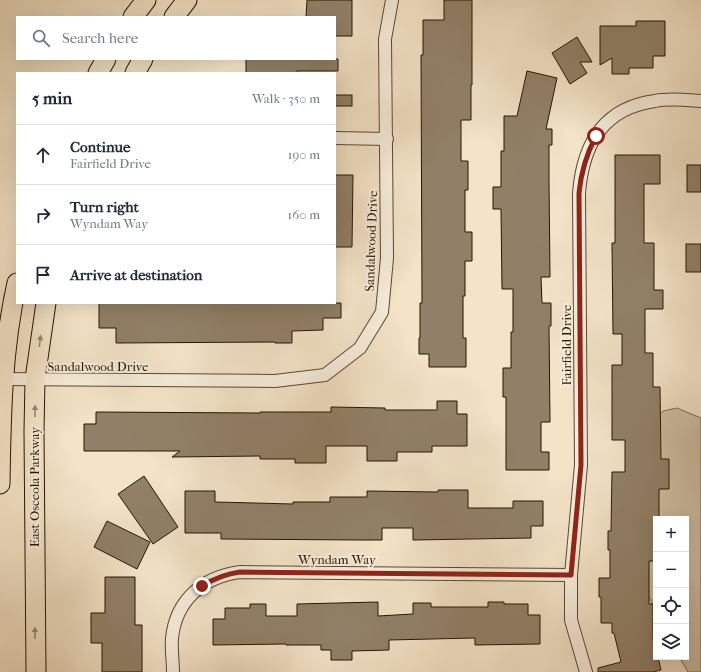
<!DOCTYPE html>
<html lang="en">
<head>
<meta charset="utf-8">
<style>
	:root { --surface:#fff; --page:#f6f6f7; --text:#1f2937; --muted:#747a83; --line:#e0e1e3 }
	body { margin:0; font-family:"IM FELL French Canon",serif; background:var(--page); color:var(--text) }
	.controls { position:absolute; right:12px; bottom:12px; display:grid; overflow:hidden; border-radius:0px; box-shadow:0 4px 16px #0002 }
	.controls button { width:36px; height:36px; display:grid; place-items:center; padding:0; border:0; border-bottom:1px solid var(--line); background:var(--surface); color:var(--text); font:20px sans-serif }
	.stop { position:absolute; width:12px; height:12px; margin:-9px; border:3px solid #8f2418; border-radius:50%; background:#fff }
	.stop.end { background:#8f2418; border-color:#fff; box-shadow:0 1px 4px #0008 }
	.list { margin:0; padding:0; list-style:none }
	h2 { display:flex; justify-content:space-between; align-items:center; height:52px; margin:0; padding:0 16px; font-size:17px }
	h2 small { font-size:13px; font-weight:400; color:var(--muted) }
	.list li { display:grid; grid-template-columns:26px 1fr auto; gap:12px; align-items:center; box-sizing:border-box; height:60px; padding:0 16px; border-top:1px solid var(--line) }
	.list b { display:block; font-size:15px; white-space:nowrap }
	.list p { margin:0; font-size:13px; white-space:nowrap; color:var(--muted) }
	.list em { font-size:13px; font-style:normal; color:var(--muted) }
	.icon { flex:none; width:22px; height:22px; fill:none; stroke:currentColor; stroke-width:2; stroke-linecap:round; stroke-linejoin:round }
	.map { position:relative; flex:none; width:701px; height:672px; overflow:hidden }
	.search { position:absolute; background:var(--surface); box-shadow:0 4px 16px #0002; left:16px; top:16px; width:320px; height:44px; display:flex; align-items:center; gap:10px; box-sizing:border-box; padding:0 14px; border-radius:0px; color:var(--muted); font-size:15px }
	.panel { position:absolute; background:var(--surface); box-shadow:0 4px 16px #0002; left:16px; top:72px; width:320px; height:232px; border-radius:0px }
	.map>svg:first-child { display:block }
</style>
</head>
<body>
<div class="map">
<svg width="701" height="672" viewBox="0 0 701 672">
	<rect width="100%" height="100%" fill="#f3e3c7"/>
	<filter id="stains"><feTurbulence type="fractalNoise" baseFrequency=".005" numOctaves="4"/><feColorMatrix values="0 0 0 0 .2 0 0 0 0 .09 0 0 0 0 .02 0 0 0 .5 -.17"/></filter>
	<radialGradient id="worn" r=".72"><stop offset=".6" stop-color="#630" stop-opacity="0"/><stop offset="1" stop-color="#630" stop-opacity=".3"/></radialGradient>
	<path fill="#d0c0a5" stroke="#7b6a53" d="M677 408 701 418V672H688L679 657H686V519H656V611L645 589 646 430 663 411Z"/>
	<g fill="#918068" stroke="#261501">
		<path d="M307 0H352V36H335V17H306Z"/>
		<path d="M444 0H472V85H471V120H461V161H468V190H465V232H472V261H465V296H463V338H466V367H429V354H419V338H420V303H422L421 55H423V20H444Z"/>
		<path d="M636 21H665V56H653V68H629V74H612V58L600 65V26H636Z"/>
		<path d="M577 37 592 62H580L587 73 570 84 552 53Z"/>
		<path d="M246 59H338V71H297V73H246Z"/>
		<path d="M527 71 557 78 546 129H552V145H549V181L550 277H541L542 303H551V326H549L550 422H541V452H549V470H506V397H503V368H511V332H513V289H502L501 209H493V187H501V151H504V116H517Z"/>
		<rect x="335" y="95" width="17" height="11"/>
		<path d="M615 155H660V184H644V243H654V290H663V309H645V353H653V387H660L661 459H669V489H659V519H656V561H649V604H653V638L656 651V657H658L661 670 653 672H598V668L621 662 614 633H612V623H601V597H599V578H610V550H608V531H611L612 472H625V440H612V365H622V334H613L612 243H615Z"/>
		<rect x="687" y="165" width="14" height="27"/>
		<path d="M335 175H353L352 247H335Z"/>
		<rect x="686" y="244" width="15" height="28"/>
		<path d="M99 303H341V318H323V330L292 331V343H275V342L116 343V328H99Z"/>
		<path d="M437 401H457V414H467V446H432V452H397V461H367V446H326V463H295V459H260V456L172 457 180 451H84V424H96V412L260 413V412H331V407L385 408V410H437Z"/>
		<path d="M144 476 178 527 153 544 118 494Z"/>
		<path d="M438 490H468V508H513V501H543V526H531V538L413 540V528H382V540H360L221 539V533H185V491H215V502L293 504V502H330V497H367V491L438 492Z"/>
		<path d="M107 521 150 542 137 569 94 547Z"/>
		<path d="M105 577H135V625H142V672H102V643H91V613H105Z"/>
		<path d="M378 602V616L413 614V603H431V607H488V602H504V604H528V615H540V644L475 645V638L389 640V650L352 651V660H331V650H321V645H286V644L213 645V619H225V608H250V604H266V616H297V604Z"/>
	</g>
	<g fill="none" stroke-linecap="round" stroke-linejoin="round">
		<defs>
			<g id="street">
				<path d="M335 138 387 139"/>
				<path d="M0 379 275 381 325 375 360 348 382 312 387 258 385 39 392 0"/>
				<path d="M173 672C173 661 171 649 172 638 176 600 203 577 240 572L571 575"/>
				<path d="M586 672 571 620V575L581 465 579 193C583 144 603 108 655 101 670 98 686 100 701 101"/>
			</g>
			<g id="primary">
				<path d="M133 17 146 0"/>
				<path d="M174 17 187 0"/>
				<path d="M98 73 106 59"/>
				<path d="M135 73 143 59"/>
				<path d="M0 484C1 417 2 349 17 283"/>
				<path d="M36 672 34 431 35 379 46 303"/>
			</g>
		</defs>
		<use href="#street" stroke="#594832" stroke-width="14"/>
		<use href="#primary" stroke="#261501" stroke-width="21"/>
		<use href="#street" stroke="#f7eddb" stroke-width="12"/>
		<use href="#primary" stroke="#f3e3c7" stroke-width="19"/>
	</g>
	<defs><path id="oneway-solid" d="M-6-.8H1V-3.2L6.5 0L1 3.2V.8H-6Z"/></defs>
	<g fill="#97866e">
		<use href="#oneway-solid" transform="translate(40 341) rotate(-83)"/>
		<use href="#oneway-solid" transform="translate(35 411) rotate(-89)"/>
		<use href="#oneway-solid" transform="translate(35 633) rotate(-91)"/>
	</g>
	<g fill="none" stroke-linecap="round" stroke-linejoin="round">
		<path stroke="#8f2418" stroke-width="5" d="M202 586C215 578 225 574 240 572L571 575 581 465 579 193C581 172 586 155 596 136"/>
	</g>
	<g text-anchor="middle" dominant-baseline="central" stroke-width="4" stroke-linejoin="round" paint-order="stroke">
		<g font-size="13" fill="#261501" stroke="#f7eddb">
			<text transform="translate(371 241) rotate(-88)">Sandalwood Drive</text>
			<text transform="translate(566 345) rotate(-90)">Fairfield Drive</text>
			<text x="98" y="366">Sandalwood Drive</text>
			<text transform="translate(34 487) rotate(-90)">East Osceola Parkway</text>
			<text x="337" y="559">Wyndam Way</text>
		</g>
	</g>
	<rect width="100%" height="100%" filter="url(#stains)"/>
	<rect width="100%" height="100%" fill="url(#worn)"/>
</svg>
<div class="controls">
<button>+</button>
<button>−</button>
<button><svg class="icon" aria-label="locate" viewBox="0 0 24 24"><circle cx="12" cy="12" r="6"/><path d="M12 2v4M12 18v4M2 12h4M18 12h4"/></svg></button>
<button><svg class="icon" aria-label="layers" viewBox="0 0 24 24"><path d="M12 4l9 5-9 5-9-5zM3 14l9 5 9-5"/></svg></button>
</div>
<div class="stop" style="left:596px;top:136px"></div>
<div class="stop end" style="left:202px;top:586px"></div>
<div class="search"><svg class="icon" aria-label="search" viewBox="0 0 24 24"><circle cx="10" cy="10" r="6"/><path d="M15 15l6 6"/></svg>Search here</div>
<section class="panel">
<h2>5 min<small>Walk · 350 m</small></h2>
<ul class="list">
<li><svg class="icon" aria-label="ahead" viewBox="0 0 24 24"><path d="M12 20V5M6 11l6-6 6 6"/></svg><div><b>Continue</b><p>Fairfield Drive</p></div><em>190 m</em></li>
<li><svg class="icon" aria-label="right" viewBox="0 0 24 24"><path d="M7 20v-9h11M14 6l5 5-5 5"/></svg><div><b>Turn right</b><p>Wyndam Way</p></div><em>160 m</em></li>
<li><svg class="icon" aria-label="arrive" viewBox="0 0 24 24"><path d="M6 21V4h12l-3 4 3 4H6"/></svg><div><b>Arrive at destination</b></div></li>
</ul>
</section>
</div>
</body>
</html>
